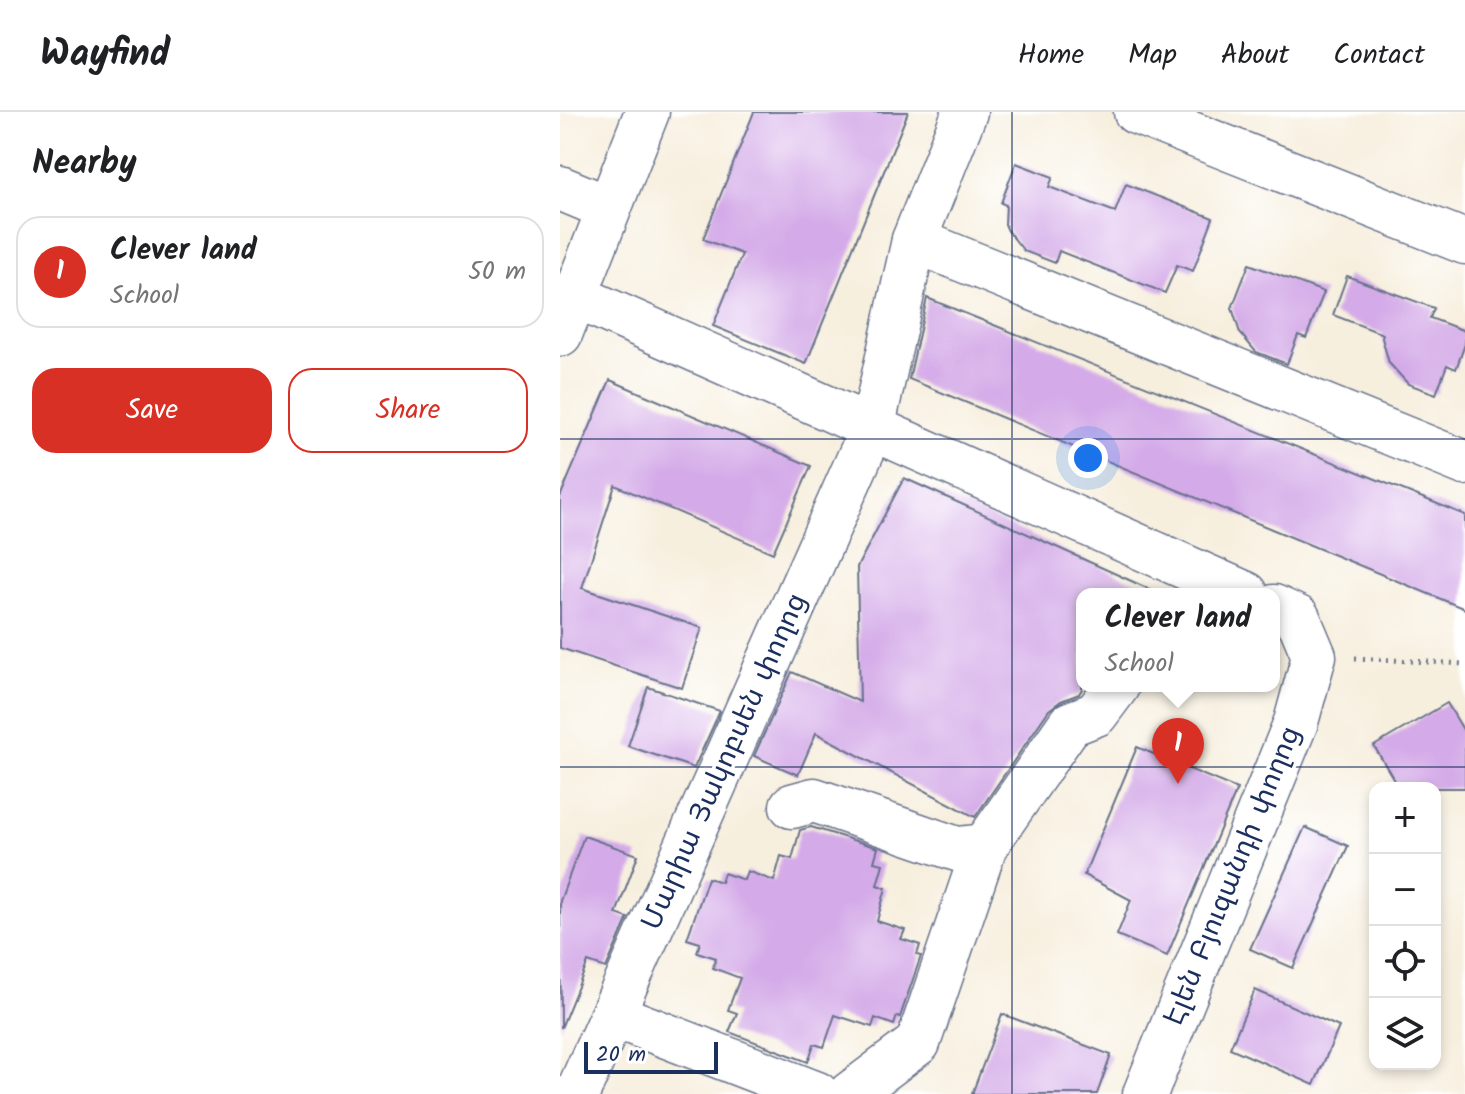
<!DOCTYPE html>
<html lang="en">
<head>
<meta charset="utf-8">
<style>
	:root { --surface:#fff; --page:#f6f6f6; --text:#202124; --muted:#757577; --line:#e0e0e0; --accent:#d93025 }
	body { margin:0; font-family:Kalam,"Noto Sans Armenian",sans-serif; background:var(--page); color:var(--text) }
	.controls { position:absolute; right:24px; bottom:24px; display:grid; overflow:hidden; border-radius:16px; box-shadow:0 4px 12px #0003 }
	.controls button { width:72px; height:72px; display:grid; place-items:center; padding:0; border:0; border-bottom:2px solid var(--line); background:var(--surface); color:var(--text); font:40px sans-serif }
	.scale { position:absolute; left:24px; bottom:20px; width:134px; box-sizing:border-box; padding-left:8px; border:4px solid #1b2f5e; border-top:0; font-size:22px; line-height:28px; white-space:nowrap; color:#1b2f5e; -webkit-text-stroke:6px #fff; paint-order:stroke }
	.you { position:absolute; left:528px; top:346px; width:28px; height:28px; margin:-20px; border:6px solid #fff; border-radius:50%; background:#1a73e8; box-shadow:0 0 0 12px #1a73e833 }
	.badge { display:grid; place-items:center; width:52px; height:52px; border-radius:50%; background:var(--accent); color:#fff; font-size:26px; font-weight:700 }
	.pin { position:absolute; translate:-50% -66px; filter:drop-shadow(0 2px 4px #0008) }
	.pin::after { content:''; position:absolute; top:42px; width:28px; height:24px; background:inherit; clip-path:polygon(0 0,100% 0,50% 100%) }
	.popup { position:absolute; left:516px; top:476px; width:204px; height:104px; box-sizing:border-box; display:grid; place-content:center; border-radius:16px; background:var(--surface); filter:drop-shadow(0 2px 6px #0005); font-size:26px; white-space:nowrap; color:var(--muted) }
	.popup b { font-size:30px; color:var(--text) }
	.popup::after { content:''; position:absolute; left:50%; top:100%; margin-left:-16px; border:16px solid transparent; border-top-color:var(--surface) }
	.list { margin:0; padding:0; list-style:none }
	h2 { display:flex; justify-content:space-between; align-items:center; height:104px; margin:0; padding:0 32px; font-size:34px }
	h2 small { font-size:26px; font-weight:400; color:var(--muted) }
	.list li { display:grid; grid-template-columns:52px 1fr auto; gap:24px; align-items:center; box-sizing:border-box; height:112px; margin:0 16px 16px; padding:0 16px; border:2px solid var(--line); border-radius:24px }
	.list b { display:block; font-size:30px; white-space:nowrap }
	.list p { margin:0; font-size:26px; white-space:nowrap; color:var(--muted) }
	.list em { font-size:26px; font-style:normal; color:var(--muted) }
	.actions { display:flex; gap:16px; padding:24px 32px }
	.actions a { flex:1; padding:18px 0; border:2px solid var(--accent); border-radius:24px; text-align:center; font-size:28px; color:var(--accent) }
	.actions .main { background:var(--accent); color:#fff }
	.icon { flex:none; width:44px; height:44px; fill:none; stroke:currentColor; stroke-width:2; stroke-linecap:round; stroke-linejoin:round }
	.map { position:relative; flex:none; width:905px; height:982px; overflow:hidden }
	header { display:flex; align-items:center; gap:48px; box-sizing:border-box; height:112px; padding:0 40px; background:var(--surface); border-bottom:2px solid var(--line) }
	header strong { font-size:38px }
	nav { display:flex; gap:44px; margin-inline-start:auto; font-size:28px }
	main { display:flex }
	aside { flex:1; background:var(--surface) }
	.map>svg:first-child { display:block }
</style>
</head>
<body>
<header>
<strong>Wayfind</strong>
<nav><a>Home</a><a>Map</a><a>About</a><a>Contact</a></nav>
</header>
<main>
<aside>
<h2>Nearby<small></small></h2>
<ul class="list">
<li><span class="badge">1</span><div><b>Clever land</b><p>School</p></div><em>50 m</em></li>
</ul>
<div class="actions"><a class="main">Save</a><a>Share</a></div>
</aside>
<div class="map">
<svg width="905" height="982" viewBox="0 0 905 982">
	<rect width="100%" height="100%" fill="#fff"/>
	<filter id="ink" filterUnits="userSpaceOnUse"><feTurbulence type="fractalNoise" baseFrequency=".0125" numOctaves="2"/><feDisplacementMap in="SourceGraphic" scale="16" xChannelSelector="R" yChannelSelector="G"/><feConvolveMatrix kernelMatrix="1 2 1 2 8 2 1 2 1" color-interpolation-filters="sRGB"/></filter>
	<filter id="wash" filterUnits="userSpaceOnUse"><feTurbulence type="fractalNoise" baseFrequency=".006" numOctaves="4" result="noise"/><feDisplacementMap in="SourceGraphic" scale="32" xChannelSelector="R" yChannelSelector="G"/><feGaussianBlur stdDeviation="1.8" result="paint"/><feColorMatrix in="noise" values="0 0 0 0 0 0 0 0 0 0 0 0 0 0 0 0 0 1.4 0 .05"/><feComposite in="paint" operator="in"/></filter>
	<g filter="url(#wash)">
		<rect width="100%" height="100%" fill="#f7efde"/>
		<g id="blocks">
			<g fill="#d4abe8">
				<path d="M194 0H348L246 252 153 214 182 142 143 127Z"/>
				<path d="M456 51 493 65 489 75 555 100 566 72 653 106 633 159 617 153 605 181 499 139 495 151 464 139 448 119 445 112 446 93 441 91Z"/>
				<path d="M689 152 764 180 746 226 738 223 727 252 696 240 680 221 672 196Z"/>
				<path d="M787 164 874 196 870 206 905 219V232L896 257 887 253 876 282 848 272 829 251 822 226 823 222 773 203Z"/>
				<path d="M367 186 905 403V497L349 267Z"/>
				<path d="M50 268 251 354 213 441 55 373 22 476 142 516 122 576 0 536V385Z"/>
				<path d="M344 366 600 482H522V577L519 582 501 589 489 598 415 705 256 621 238 663 194 644 232 560 300 590 297 455Z"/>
				<path d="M88 575 160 599 134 656 68 634Z"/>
				<path d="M887 591 905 621V676H839L814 634Z"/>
				<path d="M577 635 677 677 607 844 557 823 571 788 524 763Z"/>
				<path d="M251 715 318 736 314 750 323 752 317 773 326 776 317 809 345 818 341 827 360 833 357 843 361 844 340 905 337 904 334 913 315 906 312 915 275 903 264 935 254 932 248 950 169 920 177 901 168 898 180 866 153 856 156 846 137 840 140 831 127 827 148 766 161 770 164 761 184 768 187 759 214 769 221 744 232 747 240 718Z"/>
				<path d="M745 715 788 734 733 856 690 837Z"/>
				<path d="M24 724 78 743 56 802 68 806 46 856 28 850 1 916 0 789Z"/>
				<path d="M695 878 779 915 754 973 670 936Z"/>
				<path d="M442 902 551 943 537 982H412Z"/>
			</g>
		</g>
	</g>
	<g filter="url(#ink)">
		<use href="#blocks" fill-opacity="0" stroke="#68728b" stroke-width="2"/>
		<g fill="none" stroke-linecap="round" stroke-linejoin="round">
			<defs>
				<g id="minor">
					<path d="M576 0 905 130"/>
					<path d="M0 76 48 96"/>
					<path d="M354 128 905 351"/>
					<path d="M15 184 686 482"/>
					<path d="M0 222 87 0"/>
					<path d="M232 694 254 688 397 737 425 734"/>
					<path d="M53 903 257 982"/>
					<path d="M17 982 312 317 354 128 405 0"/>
					<path d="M290 982 358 931 425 734 510 612 536 602 557 574"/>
					<path d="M585 982 736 610 754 544 738 506 714 495"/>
				</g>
			</defs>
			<use href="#minor" stroke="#68728b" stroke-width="47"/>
			<path stroke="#68728b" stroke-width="5" stroke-dasharray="2 6" stroke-linecap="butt" d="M795 546 905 552"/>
			<use href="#minor" stroke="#fff" stroke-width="44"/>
		</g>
	</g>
	<path fill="none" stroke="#1b2f5e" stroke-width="2" stroke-opacity="0.55" d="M452 0V982M0 327H905M0 655H905"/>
	<g text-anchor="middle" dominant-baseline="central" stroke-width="7" stroke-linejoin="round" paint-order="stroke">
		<g font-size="28" fill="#1b2f5e" stroke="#fff">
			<text transform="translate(165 650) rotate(-66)">Մարիա Յակոբսեն փողոց</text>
			<text transform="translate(673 764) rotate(-68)">Էլեն Բյուզանդի փողոց</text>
		</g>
	</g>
</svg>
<div class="controls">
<button>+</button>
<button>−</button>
<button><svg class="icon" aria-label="locate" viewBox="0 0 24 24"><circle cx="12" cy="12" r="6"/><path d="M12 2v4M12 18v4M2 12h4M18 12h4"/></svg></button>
<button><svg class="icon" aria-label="layers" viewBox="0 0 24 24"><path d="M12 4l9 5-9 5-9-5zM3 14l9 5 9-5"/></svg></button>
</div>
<div class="scale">20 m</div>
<div class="you"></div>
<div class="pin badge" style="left:618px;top:672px">1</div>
<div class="popup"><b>Clever land</b>School</div>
</div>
</main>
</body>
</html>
